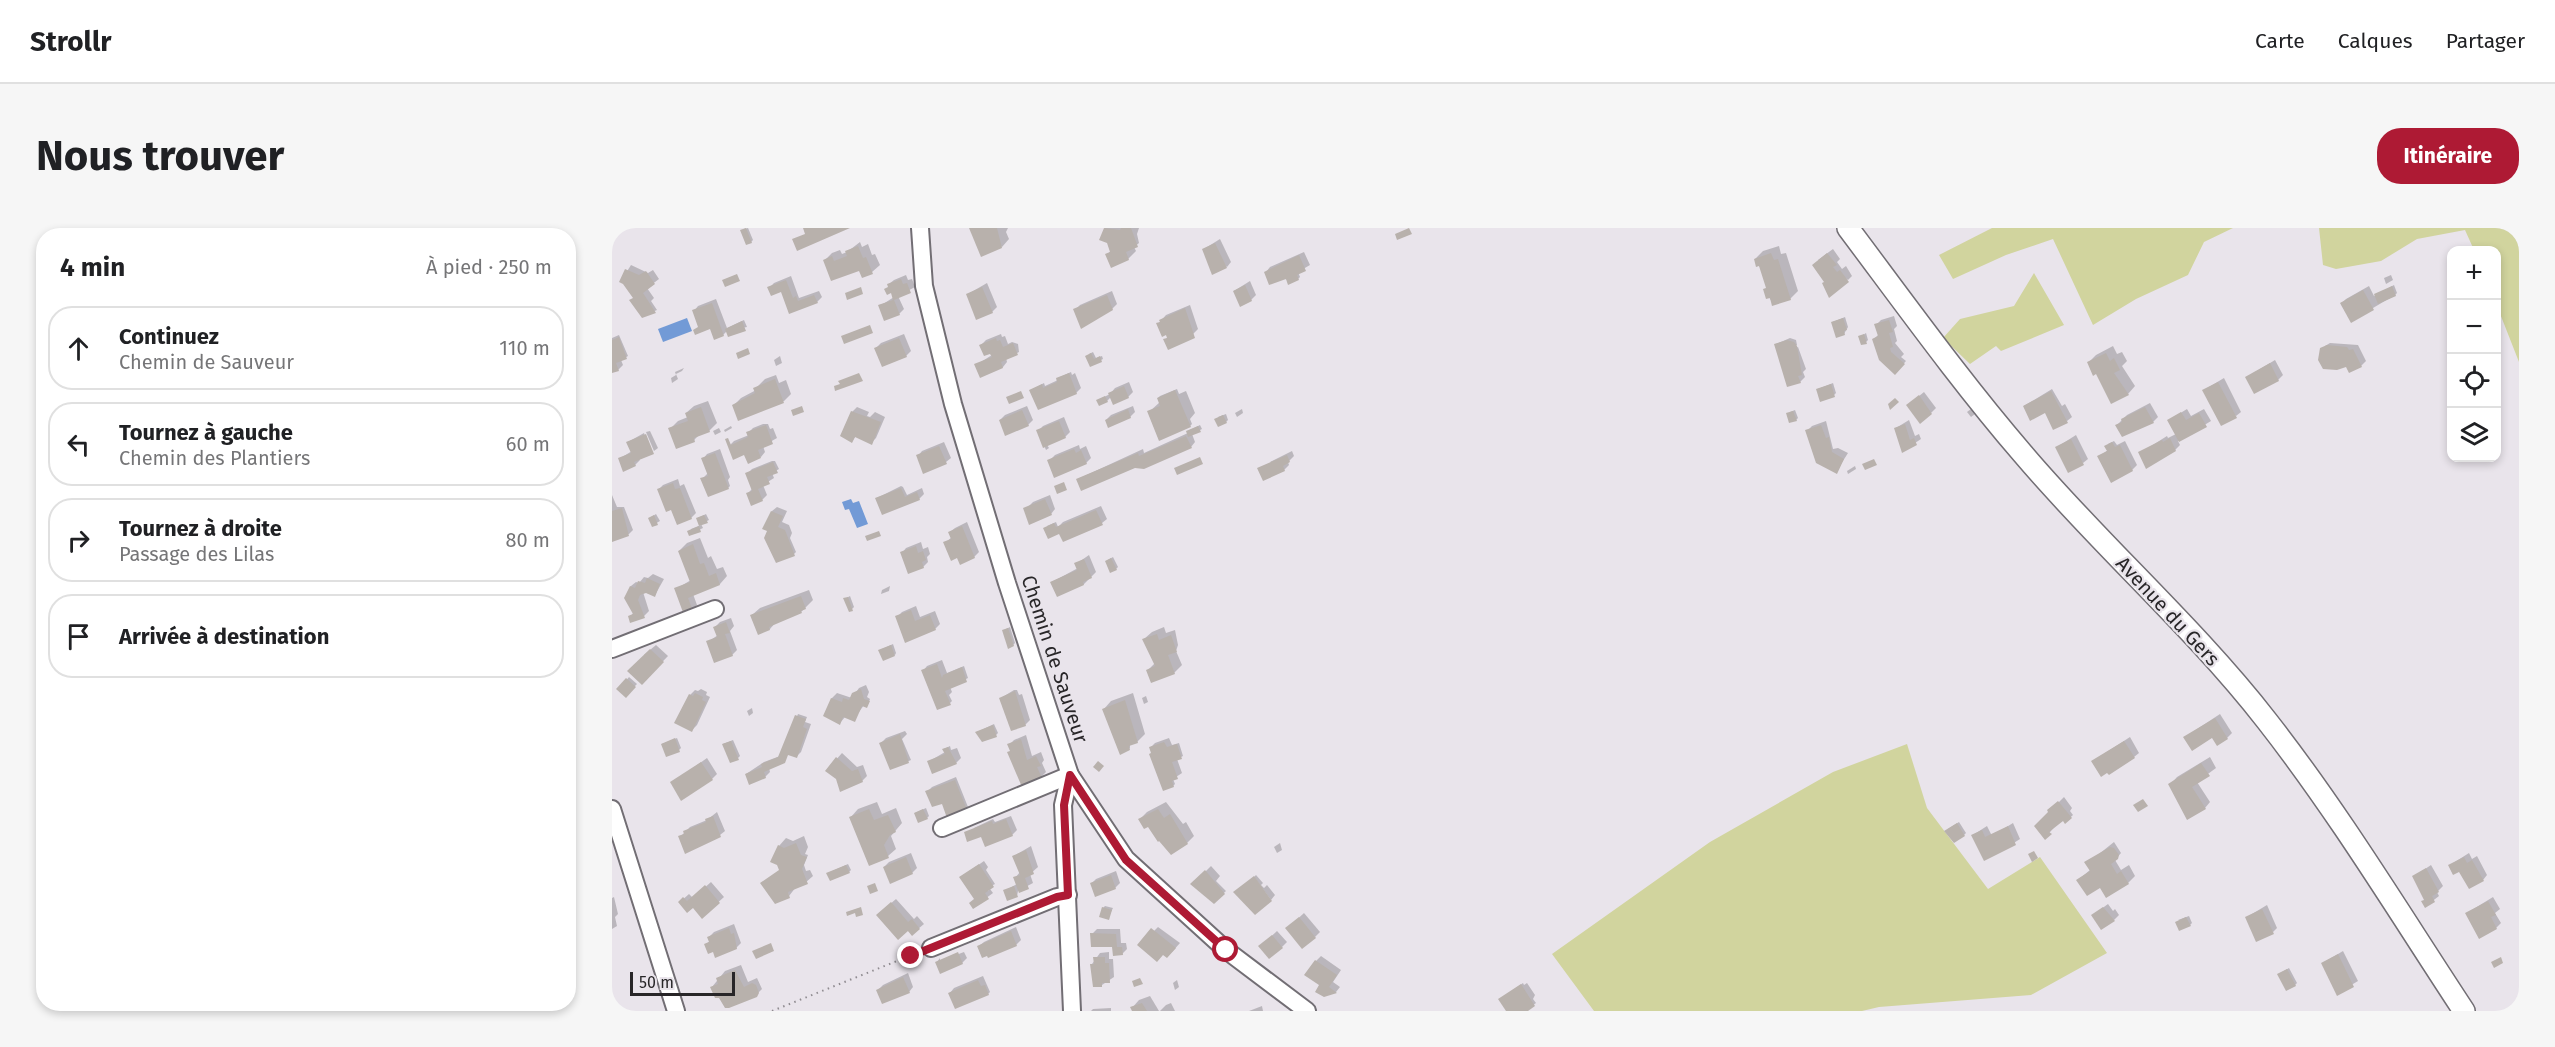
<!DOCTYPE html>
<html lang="fr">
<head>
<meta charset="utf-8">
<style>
	:root { --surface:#fff; --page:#f6f6f6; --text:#202124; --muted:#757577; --line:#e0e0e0; --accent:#ae1a34 }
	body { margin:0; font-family:"Fira Sans",sans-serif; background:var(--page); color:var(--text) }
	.controls { position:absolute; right:18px; top:18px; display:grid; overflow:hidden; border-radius:12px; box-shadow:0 3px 9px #0003 }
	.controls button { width:54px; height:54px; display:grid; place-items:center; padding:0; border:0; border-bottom:2px solid var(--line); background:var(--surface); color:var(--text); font:30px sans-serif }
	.scale { position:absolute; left:18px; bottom:15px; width:105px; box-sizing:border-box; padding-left:6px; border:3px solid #282628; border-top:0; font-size:16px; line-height:21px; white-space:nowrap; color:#282628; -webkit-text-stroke:4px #e9e4eb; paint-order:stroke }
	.stop { position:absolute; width:18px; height:18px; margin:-14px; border:4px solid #ae1a34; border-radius:50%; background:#fff }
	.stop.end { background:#ae1a34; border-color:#fff; box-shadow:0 2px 6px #0008 }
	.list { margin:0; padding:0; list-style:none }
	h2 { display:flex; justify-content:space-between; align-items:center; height:78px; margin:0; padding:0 24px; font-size:26px }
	h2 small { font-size:20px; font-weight:400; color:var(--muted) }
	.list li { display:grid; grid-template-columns:39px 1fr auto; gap:18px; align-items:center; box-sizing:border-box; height:84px; margin:0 12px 12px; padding:0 12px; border:2px solid var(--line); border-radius:24px }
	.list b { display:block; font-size:22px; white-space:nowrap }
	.list p { margin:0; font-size:20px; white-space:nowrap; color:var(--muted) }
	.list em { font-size:20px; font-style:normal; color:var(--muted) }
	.icon { flex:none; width:33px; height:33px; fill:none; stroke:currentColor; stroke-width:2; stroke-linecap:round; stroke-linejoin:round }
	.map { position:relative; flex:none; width:1907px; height:783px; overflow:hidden; border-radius:24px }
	header { display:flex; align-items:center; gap:36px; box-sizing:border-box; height:84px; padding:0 30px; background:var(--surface); border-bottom:2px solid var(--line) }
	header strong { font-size:28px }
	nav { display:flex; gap:33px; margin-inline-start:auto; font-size:21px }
	.intro { display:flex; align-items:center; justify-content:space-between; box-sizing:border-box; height:144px; padding:0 36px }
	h1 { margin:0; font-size:42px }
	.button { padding:15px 27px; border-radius:24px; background:var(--accent); color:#fff; font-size:21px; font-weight:700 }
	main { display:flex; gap:36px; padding:0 36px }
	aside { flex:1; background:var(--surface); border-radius:24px; box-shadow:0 3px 9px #0003 }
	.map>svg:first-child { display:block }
</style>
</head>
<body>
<header>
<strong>Strollr</strong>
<nav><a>Carte</a><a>Calques</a><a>Partager</a></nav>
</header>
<div class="intro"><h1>Nous trouver</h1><a class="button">Itinéraire</a></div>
<main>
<aside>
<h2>4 min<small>À pied · 250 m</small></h2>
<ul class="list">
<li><svg class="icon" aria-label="ahead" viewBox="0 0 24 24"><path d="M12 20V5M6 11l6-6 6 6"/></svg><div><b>Continuez</b><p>Chemin de Sauveur</p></div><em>110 m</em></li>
<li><svg class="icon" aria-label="left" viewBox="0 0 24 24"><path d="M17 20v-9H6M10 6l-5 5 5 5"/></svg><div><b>Tournez à gauche</b><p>Chemin des Plantiers</p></div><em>60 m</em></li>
<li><svg class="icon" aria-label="right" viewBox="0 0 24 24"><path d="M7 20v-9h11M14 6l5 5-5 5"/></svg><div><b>Tournez à droite</b><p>Passage des Lilas</p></div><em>80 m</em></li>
<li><svg class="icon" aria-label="arrive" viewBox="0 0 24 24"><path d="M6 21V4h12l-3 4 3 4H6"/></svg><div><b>Arrivée à destination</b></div></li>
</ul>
</aside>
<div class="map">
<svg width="1907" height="783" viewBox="0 0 1907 783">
	<rect width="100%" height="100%" fill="#e9e4eb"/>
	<g fill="#d1d49e">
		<path d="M1380 0H1621L1592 14 1576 47 1524 71 1481 97 1441 11 1394 27 1341 51 1327 27Z"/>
		<path d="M1707 0H1907V134L1885 78 1884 22H1862L1853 2 1805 11 1769 33 1724 41 1711 37Z"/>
		<path d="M1422 45 1452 97 1389 123 1384 118 1358 136 1331 110 1348 91 1402 78Z"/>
		<path d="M1295 516 1315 580 1376 661 1428 629 1495 725 1419 767 1267 779 1250 783H982L940 726 1098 614 1221 544Z"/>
	</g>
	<g fill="#729ad6">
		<path d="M75 90 80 103 51 114 46 101Z"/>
		<path d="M239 271 241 275 247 273 256 296 245 300 237 281 233 282 230 274Z"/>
	</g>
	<g fill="#0003">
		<path d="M136 0 141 12 139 14 132 1Z"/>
		<path d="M359 0H396L394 4 397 11 390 19Z"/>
		<path d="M493 0H527L525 6 527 15 522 19 524 23 516 31 495 27 501 20 499 15 489 11Z"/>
		<path d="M608 11 619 34 615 39 592 21Z"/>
		<path d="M248 14 250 19 256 16 260 27 263 26 268 37 260 44 213 32 220 25 228 22 230 26 235 24Z"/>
		<path d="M1167 18 1169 26 1174 25 1186 63 1178 71 1161 76 1153 62 1156 59 1151 44 1143 31 1151 23Z"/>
		<path d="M1221 21 1228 31 1225 34 1230 41 1234 38 1240 48 1236 52 1206 32Z"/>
		<path d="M692 24 698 37 686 44 688 49 686 51 676 52 654 44 658 39Z"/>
		<path d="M19 37 36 45 41 42 47 51 35 60 42 70 39 73 45 82 31 88 24 68 9 53Z"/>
		<path d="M294 47 296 52 300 51 303 59 286 68 292 81 287 86 268 78 282 69 277 56 282 52Z"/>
		<path d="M1779 47 1781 52 1774 56 1772 50Z"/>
		<path d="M179 48 187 70 207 63 210 69 205 74 177 84 170 62 157 60 162 55Z"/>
		<path d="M638 53 644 67 639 72 622 63Z"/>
		<path d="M375 55 385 79 380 84 356 66Z"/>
		<path d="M1782 57 1785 65 1783 67 1739 93 1729 76 1734 71 1757 58 1762 68Z"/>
		<path d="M500 63 505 76 500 81 463 82 468 77Z"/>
		<path d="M104 71 115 100 132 92 135 99 115 103 111 107 99 99H87L82 83 86 78Z"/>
		<path d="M578 77 586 101 581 106 553 112 556 109 546 96 554 87Z"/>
		<path d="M1282 88 1285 98 1282 101 1285 113 1283 115 1292 126 1289 129 1294 133 1283 145 1262 111 1267 106 1264 97 1269 92Z"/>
		<path d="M1233 89 1236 99 1232 106 1221 94Z"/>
		<path d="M1254 105 1256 112 1254 114 1248 109Z"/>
		<path d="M292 106 299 123 294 128 264 120 269 115Z"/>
		<path d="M389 106 390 109 393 108 396 116 400 114 406 116 407 124 394 130 395 134 391 139 369 148 364 137 380 127 369 117 374 112Z"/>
		<path d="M7 107 16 128 9 132 11 137 6 142 0 144V110Z"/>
		<path d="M1178 110 1184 112 1185 117 1169 122V125L1186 119 1194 141 1191 144 1193 149 1188 154 1176 157 1164 116Z"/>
		<path d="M1718 115 1746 117 1754 133 1749 138 1734 136 1713 118Z"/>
		<path d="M1501 118 1505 126 1510 124 1515 133 1510 138 1523 158 1516 166 1484 144 1476 135 1484 127Z"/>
		<path d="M481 124 484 130 490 128 491 131 479 137 477 126Z"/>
		<path d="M168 128 170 135 164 138 162 132Z"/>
		<path d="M1663 132 1671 147 1666 152 1635 149Z"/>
		<path d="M72 140 70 143 64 146 66 151 60 155 59 150 64 147 63 144Z"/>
		<path d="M459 144 460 147 463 145 469 160 464 165 419 162 432 155 433 158 446 152 448 149Z"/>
		<path d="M164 147 167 155 174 152 179 166 172 173 127 191 122 177 129 170 146 161 145 159 153 151Z"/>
		<path d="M1612 150 1629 184 1624 188 1592 162Z"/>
		<path d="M517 154 521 164 516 169H499L495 173 486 172 498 166 503 160Z"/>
		<path d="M1221 155 1224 165 1222 167 1206 161Z"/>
		<path d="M565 161 567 166 574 163 583 185 578 191 580 196 578 198 537 184 548 174 546 170 548 168Z"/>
		<path d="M1440 161 1450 178 1453 176 1460 189 1455 193 1433 183 1412 178Z"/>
		<path d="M1312 164 1324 180 1319 185 1301 173Z"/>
		<path d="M96 173 105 195 97 203 89 205 82 212 58 201 66 193 76 189 74 185 82 178Z"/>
		<path d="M1538 175 1546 189 1541 194 1525 202 1505 197 1515 187Z"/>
		<path d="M415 178 421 192 416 197 388 192 393 187Z"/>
		<path d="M521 178 523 184 518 189 494 192 499 187Z"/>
		<path d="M245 179 257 184 255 188 258 189 263 184 273 189 264 210 259 215 244 208 240 213V184Z"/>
		<path d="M630 181 631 185 625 189 623 185Z"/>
		<path d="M1359 181 1363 186 1359 189 1355 184Z"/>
		<path d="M1575 181 1579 188 1592 181 1599 193 1566 213 1568 217 1563 222 1528 225 1555 208 1556 210 1564 206 1557 192Z"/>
		<path d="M1183 182 1186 190 1184 192 1178 184Z"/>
		<path d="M614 186 616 192 614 194 606 189Z"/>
		<path d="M452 189 458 204 453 209 435 217 437 220 434 222 426 203 431 198Z"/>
		<path d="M1297 192 1303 208 1307 206 1309 211 1291 223 1284 200Z"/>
		<path d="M1214 193 1221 221 1226 220 1236 225 1224 244 1195 203 1200 198Z"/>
		<path d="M151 196H156L158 201 161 200 165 210 151 218 153 224 149 229 117 218 122 213 137 207 136 205 141 200Z"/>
		<path d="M588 197 590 201 580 206 583 214 579 219 523 238 466 251 531 221 532 225 576 205 578 202Z"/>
		<path d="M119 198 120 200 113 204 112 202Z"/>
		<path d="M107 200 109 204 103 207 101 203Z"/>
		<path d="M38 203 46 220 42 223 34 204Z"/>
		<path d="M32 205 39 225 27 230 28 232 23 237 7 231 20 223 16 214Z"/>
		<path d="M1464 207 1476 231 1471 235 1445 219Z"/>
		<path d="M1502 213 1505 217 1513 213 1525 237 1520 242 1487 229 1496 222V216Z"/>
		<path d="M332 214 339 230 334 234 306 228 310 223Z"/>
		<path d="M467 217 468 221 474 218 479 230 474 235 438 232 443 227Z"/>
		<path d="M108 221 118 249 116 252 118 258 116 260 90 251 96 245 91 231 95 226Z"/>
		<path d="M680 223 682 228 676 234 677 237 672 242 658 234Z"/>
		<path d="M160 233H163L167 241 160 245 162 250 151 257 155 267 150 272 136 265 141 260 135 246 140 241Z"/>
		<path d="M1243 238 1244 241 1236 246 1235 243Z"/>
		<path d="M66 251 68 258 72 256 84 285 79 290 60 279 46 262 51 257Z"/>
		<path d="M289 258 291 259 295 267 310 260 312 266 307 271 265 270Z"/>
		<path d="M0 267 5 279H12L21 302 17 306 0 309Z"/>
		<path d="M438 267 443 281 439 286 416 279 421 274Z"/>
		<path d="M489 278 495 291 490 295 448 303 435 298 444 294 446 299 451 294Z"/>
		<path d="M165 279 175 283 170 294 177 297 180 305 178 310 184 324 182 326 158 316 160 283Z"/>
		<path d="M44 286 48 293 41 297 38 290Z"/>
		<path d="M94 286 97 292 89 296 91 300 78 306 79 301 89 297 86 290Z"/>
		<path d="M355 294 367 324 362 329 346 328 333 315 340 309 338 304 343 300Z"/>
		<path d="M88 310 96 330 99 328 105 341 111 339 115 348 108 356 81 366 85 377 81 382 64 361 79 352 67 323 75 315Z"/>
		<path d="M309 314 311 321 316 319 318 326 315 329 316 334 311 339 290 325 294 320Z"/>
		<path d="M477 327 484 344 472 356 446 367 440 354 466 340 464 336Z"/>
		<path d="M501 329 506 339 504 341 496 332Z"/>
		<path d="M41 346 52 351 43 367 31 364 37 383 32 388 18 389 22 384 14 370 19 358 24 354 27 355 32 349 36 350Z"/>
		<path d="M278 358 277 363 269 366 270 362Z"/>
		<path d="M197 362 201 372 189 384 164 394 158 401 147 405 140 387 148 380Z"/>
		<path d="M238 368 242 379 240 381 233 371Z"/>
		<path d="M304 378 308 389 323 383 328 396 323 401 285 389 290 384Z"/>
		<path d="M119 390 122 398 118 403 125 422 120 427 96 414 106 407 103 399 108 394Z"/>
		<path d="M398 399 403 415 401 417 394 401Z"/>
		<path d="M552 399 554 405 563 402 566 417 564 423 570 437 562 445 536 442 543 435 532 411 540 404Z"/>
		<path d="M281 416 284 425 283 427 268 422Z"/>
		<path d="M44 417 56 428 30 455 32 427Z"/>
		<path d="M330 432 335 445 352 438 356 450 338 459 340 464 337 467 340 473 338 475 311 443 315 438Z"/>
		<path d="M17 449 25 456 14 467 7 461Z"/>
		<path d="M254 457 257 464 255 469 258 471 256 476 252 477 247 484 233 489 228 495 213 487 220 470 225 465 240 470 247 460Z"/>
		<path d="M89 461 95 464 94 467 98 469 85 497 80 502 64 494 78 467 83 462 86 463Z"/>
		<path d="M402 462H405L407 467 410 466 418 492 413 497 389 470Z"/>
		<path d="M521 465 533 506 525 514 518 516V521L492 481 499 473Z"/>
		<path d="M534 468 536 474 532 476 530 470Z"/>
		<path d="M140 480 141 485 137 488 135 483Z"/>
		<path d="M186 486 195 489 193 494 199 496 189 524 185 528 177 526 157 540 158 544 153 549 134 546 152 534 168 528Z"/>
		<path d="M1608 486 1620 505 1615 510 1573 509Z"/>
		<path d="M382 496 386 505 384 507 365 504Z"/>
		<path d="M293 503 295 506 290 511 299 532 279 541 269 515 274 510Z"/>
		<path d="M414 507 420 528 429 524 432 532 430 535 434 544 429 549 399 522 397 517 402 512Z"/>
		<path d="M1518 509 1527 525 1522 529 1481 533Z"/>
		<path d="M65 510 69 520 67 522 50 516Z"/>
		<path d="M557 510 560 517 567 515 571 528 565 531 570 545 561 551 563 556 561 558 538 520 543 515Z"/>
		<path d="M121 512 128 528 126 530 111 516Z"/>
		<path d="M338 518 339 522 345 520 349 530 344 535 316 534 333 524 332 521Z"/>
		<path d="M230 525 245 539 251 537 255 548 250 553 224 548 215 542Z"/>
		<path d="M1598 529 1604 540 1585 554 1598 574 1593 580 1558 557 1565 549Z"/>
		<path d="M95 530 105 546 100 551 60 555Z"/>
		<path d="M344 549 356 579 354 581 315 564 320 559Z"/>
		<path d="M1452 569 1460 580 1458 583 1461 587 1453 594 1450 590 1433 610 1429 592Z"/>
		<path d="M265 574 270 586 284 580 290 595 279 608 284 621 276 628 239 589 246 581Z"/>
		<path d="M554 574 571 596 574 594 582 608 575 615 528 591 535 584Z"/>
		<path d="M314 580 317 588 315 590 303 585Z"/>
		<path d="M105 584 113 603 108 607 68 609 78 599 95 592Z"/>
		<path d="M399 588 405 602 400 607H370L362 600 381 591 383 594Z"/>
		<path d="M1347 594 1354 605 1352 607 1336 601Z"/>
		<path d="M1401 595 1408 611 1394 620 1361 607 1375 598 1380 608Z"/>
		<path d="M192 608 196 619 193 626 196 627 192 637 194 643 198 642 201 648 193 655 184 659 177 668 166 636 167 618 174 610 181 613Z"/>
		<path d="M1502 614 1509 625 1503 632 1509 642 1517 637 1523 648 1516 655 1489 658 1466 652 1478 642 1482 630Z"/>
		<path d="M668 615 670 622 665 625 662 619Z"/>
		<path d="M419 618 426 639 418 646 421 655 406 663 405 668 392 663 405 656 403 650 408 644 402 628Z"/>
		<path d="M299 625 305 640 300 645 272 639 277 634Z"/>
		<path d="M1857 625 1860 631 1865 628 1875 647 1871 652 1838 637Z"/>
		<path d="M372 633 376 639 374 642 383 656 379 658 363 642 376 663 378 661 381 665 362 679 363 670 349 649Z"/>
		<path d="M236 636 239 642 237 644 216 645Z"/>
		<path d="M1819 637 1831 658 1825 664 1827 668 1814 678V671L1801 649Z"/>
		<path d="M599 638 608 648 604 653 614 663 602 674 581 656Z"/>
		<path d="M504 643 508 655 503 660 480 655 484 651Z"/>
		<path d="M644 647 651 655 649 657 652 660 655 657 663 667 659 672 642 649Z"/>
		<path d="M99 654 112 669 90 689 81 678 68 674 77 666 81 670Z"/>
		<path d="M2 669 6 686 3 689 5 698 0 701V670Z"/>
		<path d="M1881 669 1888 681 1883 685 1889 695 1884 700 1855 685Z"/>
		<path d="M284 671 302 691 305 688 312 696 300 706 270 683Z"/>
		<path d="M1496 676 1501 683 1503 681 1507 687 1502 692 1481 687Z"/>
		<path d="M1655 677 1665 700 1661 704 1635 689Z"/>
		<path d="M493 678 501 680 496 690 491 680Z"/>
		<path d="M692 685 708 704 703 709 680 696Z"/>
		<path d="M1577 688 1580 695 1578 697 1566 692Z"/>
		<path d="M122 696 129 715 124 720 102 721 94 716 98 713 97 709 102 704Z"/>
		<path d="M404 699 409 712 404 717 367 718 372 714Z"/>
		<path d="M546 699 568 715 560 724 539 706Z"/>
		<path d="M485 701H508L509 715H514L515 721 510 726 502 718 480 706Z"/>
		<path d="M665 703 675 714 670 719 653 714Z"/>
		<path d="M1731 723 1746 753 1726 765 1711 735Z"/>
		<path d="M352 724 355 730 350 735 325 734 328 730V733Z"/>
		<path d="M497 724V731H501L502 749 490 757 480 736 488 725Z"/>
		<path d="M709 728 729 742 721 754 728 759 724 764 711 767 704 733Z"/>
		<path d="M129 737 136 754 145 750 150 761 142 769 112 766 100 759 113 743Z"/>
		<path d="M1677 740 1685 755 1683 757 1667 746Z"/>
		<path d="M296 745 301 759 297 764 266 762 271 757Z"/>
		<path d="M371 748 378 764 376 766 338 765 342 760Z"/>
		<path d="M565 752 567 759 563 762 561 755Z"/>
		<path d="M911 755 912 757 915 755 923 767 921 771 924 775 913 783H896L888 771Z"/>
		<path d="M538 768 547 783H521L520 780 527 772Z"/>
		<path d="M559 775 563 783H548L554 777Z"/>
		<path d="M650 778 651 783H637Z"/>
		<path d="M499 780V783H479L481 781Z"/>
	</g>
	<g fill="#b8b1ac">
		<path d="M134 0 140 15 134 17 128 2Z"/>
		<path d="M191 0H238L185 23 180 11 193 6Z"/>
		<path d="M357 0H385L390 20 369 29Z"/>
		<path d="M492 0 508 2 509 0H519L526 19 514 24 517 32 499 40 493 26 498 24 495 15 487 12Z"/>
		<path d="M797 0 800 6 785 12 783 6Z"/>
		<path d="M603 15 615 40 600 47 590 21Z"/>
		<path d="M246 18 251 30 254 29 261 46 250 50 247 43 219 53 211 32 220 28 222 33 235 28 233 23Z"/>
		<path d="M1159 25 1162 32 1166 31 1179 72 1160 78 1158 70 1154 71 1151 61 1154 60 1147 38 1144 39 1142 31Z"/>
		<path d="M1215 25 1225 37 1221 39 1225 44 1228 42 1237 54 1217 70 1210 55 1212 54 1200 37Z"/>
		<path d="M687 27 694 43 685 47 687 52 676 57 674 51 657 57 652 44Z"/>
		<path d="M13 41 27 47 34 43 43 56 31 65 44 85 30 90 17 72 21 70 11 56 7 54Z"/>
		<path d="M125 46 128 53 113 59 110 52Z"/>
		<path d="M289 51 291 56 295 55 299 65 282 72 288 87 272 93 266 77 281 72 279 65 275 67 272 61 276 59 275 56Z"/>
		<path d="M174 52 181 70 184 68 186 73 202 67 206 75 177 86 169 64 159 68 155 59Z"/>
		<path d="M633 57 640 73 628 79 621 63Z"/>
		<path d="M1780 58 1784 68 1766 76 1762 66Z"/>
		<path d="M249 59 251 66 235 72 233 65Z"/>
		<path d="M370 59 381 85 364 92 354 66Z"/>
		<path d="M1751 62 1762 82 1739 95 1728 75Z"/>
		<path d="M495 67 501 82 469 101 461 81Z"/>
		<path d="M100 75 112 108 102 112 98 101 83 107 81 102 86 99 80 82Z"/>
		<path d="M573 80 583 110 556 122 551 111 555 110 554 107 550 109 544 95 548 94 547 92Z"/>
		<path d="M1231 90 1235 102 1232 103 1233 107 1224 110 1219 94Z"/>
		<path d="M1277 92 1281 104 1277 105 1281 119 1278 120 1279 124 1293 136 1283 147 1267 132 1260 111 1266 108 1262 96Z"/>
		<path d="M130 93 134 103 116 109 113 101Z"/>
		<path d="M258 97 261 105 232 116 229 108Z"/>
		<path d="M1252 106 1255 116 1249 117 1246 108Z"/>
		<path d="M7 109 15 131 4 135 7 143 0 145V112Z"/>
		<path d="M287 110 295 129 270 139 262 120Z"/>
		<path d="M384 110 385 113 388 112 391 119 401 115 406 127 389 134 391 140 368 150 362 136 380 129 378 126 372 128 367 117Z"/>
		<path d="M1175 112 1182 114 1185 118 1190 147 1186 148 1189 155 1175 159 1162 116Z"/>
		<path d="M1715 117 1735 119 1737 122 1741 121 1750 139 1737 145 1734 139 1725 142 1711 141 1706 132 1708 120Z"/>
		<path d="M136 120 138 126 126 131 124 125Z"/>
		<path d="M479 125 482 131 488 128 490 134 478 139 473 128Z"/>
		<path d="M1494 125 1498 133 1502 130 1508 142 1502 145 1517 167 1499 176 1484 146 1481 148 1475 134Z"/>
		<path d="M1658 135 1667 153 1642 166 1633 149Z"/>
		<path d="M247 145 251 153 223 163 222 158 228 156 226 153Z"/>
		<path d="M457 145 465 166 426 182 417 162 430 156 431 160 445 154 444 150Z"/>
		<path d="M163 151 172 175 126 193 120 177 143 165 141 160Z"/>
		<path d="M1606 154 1625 190 1609 198 1590 162Z"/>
		<path d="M1219 156 1223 169 1208 174 1204 161Z"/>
		<path d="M512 158 517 170 501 177 496 165Z"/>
		<path d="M563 162 579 199 547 213 535 183 548 178 545 170Z"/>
		<path d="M409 163 412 170 397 176 394 169Z"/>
		<path d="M1439 163 1456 195 1441 202 1433 185 1418 193 1411 178Z"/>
		<path d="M1307 167 1320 186 1308 196 1294 177Z"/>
		<path d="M493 168 496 174 487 178 484 172Z"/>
		<path d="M1283 170 1287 174 1278 182 1276 176Z"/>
		<path d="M190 178 192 184 181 188 179 182Z"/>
		<path d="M89 179 98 204 82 210 83 214 64 221 56 200 76 193 73 185Z"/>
		<path d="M1533 179 1542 195 1510 209 1503 197 1510 194 1509 191Z"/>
		<path d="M516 181 519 190 496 200 493 192Z"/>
		<path d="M410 182 417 198 393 208 387 192Z"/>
		<path d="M239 183 269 194 260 217 243 209 240 215 228 208Z"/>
		<path d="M1181 183 1185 193 1177 195 1174 185Z"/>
		<path d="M1569 184 1574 192 1587 185 1595 199 1567 214 1555 192Z"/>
		<path d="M611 187 615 195 606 199 602 191Z"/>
		<path d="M447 193 454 210 431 220 424 202Z"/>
		<path d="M1293 196 1298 212 1302 210 1305 217 1290 225 1282 200Z"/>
		<path d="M154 197 161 216 146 222 149 230 136 236 132 227 121 232 113 211 116 210 119 217 136 209 134 204Z"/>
		<path d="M1209 197 1214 210 1217 209 1220 224 1232 231 1225 246 1204 235 1193 202Z"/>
		<path d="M586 198 589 204 576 209 574 203Z"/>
		<path d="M34 206 42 226 22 234 24 238 11 244 6 230 19 225 14 214Z"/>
		<path d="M574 208 580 220 532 241 523 240 469 263 464 251 526 225 527 228Z"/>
		<path d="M1558 210 1564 223 1534 241 1526 224 1550 212 1551 214Z"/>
		<path d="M1459 211 1472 237 1456 245 1443 219Z"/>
		<path d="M1500 214 1503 219 1508 217 1521 243 1499 255 1485 228 1495 223 1492 218Z"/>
		<path d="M327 218 335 236 311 246 304 227Z"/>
		<path d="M462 221 464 225 469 222 475 236 442 250 435 232Z"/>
		<path d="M103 225 117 261 96 269 88 250 96 248 89 230Z"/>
		<path d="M675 227 678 234 671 238 673 243 651 253 645 240Z"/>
		<path d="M588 229 591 236 565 247 562 240Z"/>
		<path d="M1262 231 1265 237 1253 242 1250 236Z"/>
		<path d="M161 234 166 245 155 249 158 256 146 261 151 273 139 278 134 265 140 263 133 245Z"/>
		<path d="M452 254 455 262 445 266 442 258Z"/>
		<path d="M61 255 63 261 68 260 80 291 65 297 59 282 54 284 45 261Z"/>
		<path d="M289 260 293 269 305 264 308 272 270 287 263 270Z"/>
		<path d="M433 271 440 287 417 297 411 280Z"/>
		<path d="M10 280 17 308 0 314V283Z"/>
		<path d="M484 282 491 297 451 314 447 306 436 311 431 300 442 295 444 299Z"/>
		<path d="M159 283 171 288 166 299 173 302 183 328 164 335 152 310 155 303 150 301Z"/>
		<path d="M42 287 46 297 40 299 36 290Z"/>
		<path d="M92 287 96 295 87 298 84 290Z"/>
		<path d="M87 298 89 304 77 308 75 303Z"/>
		<path d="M350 298 363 330 348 337 345 330 339 333 331 314 339 311 336 304Z"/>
		<path d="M267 303 269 308 255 313 253 308Z"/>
		<path d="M81 316 88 336 92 335 97 348 104 345 108 357 76 370 81 383 72 387 62 360 78 354 66 323Z"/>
		<path d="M304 318 306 325 311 323 314 332 310 334 312 340 296 346 288 324Z"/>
		<path d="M499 330 505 342 498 345 493 333Z"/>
		<path d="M472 331 480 350 471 354 472 357 445 369 438 354 465 342 462 335Z"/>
		<path d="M35 350 48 356 43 369 34 365 28 367 26 372 33 390 18 395 16 388 21 386 12 370 18 358 23 360 26 353 33 355Z"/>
		<path d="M189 368 194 381 189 383 190 385 157 399 158 402 146 407 138 387Z"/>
		<path d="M236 369 241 383 237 384 231 370Z"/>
		<path d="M299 382 303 393 318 387 324 402 293 415 283 388Z"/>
		<path d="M114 394 118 405 113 406 121 428 102 435 94 413 105 409 101 399Z"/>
		<path d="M396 400 402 418 396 421 390 402Z"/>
		<path d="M545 406 547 412 559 407 565 424 556 427 563 446 539 455 534 442 543 438 530 411Z"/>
		<path d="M279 417 283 428 271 433 266 422Z"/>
		<path d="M38 421 52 434 30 457 15 443Z"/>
		<path d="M325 436 330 450 331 447 350 439 355 454 333 463 339 477 325 482 309 442Z"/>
		<path d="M14 450 24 459 14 470 4 461Z"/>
		<path d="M249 461 252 471 258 473 255 480 250 478 243 494 231 489 228 497 211 488 219 470 230 474 231 470 237 472 240 465Z"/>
		<path d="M403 463 414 498 399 503 387 470Z"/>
		<path d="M83 465 91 469 90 472 94 474 80 504 62 495 77 466 81 468Z"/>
		<path d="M513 472 526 515 517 518 518 522 508 527 490 481Z"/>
		<path d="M183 487 194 491 191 499 195 501 185 530 176 527 173 535 152 544 154 550 137 557 133 546 150 539 149 536 166 529Z"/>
		<path d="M1603 490 1616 511 1605 518 1600 510 1580 523 1571 509Z"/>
		<path d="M381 497 385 509 370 514 363 504Z"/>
		<path d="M288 506 297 535 278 542 267 515Z"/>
		<path d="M63 510 68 524 54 529 49 516Z"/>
		<path d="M409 511 415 532 424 528 429 538 425 539 430 550 410 559 395 524 398 523 395 516Z"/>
		<path d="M119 513 127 532 118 535 110 516Z"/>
		<path d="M1512 513 1523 530 1497 547 1495 545 1489 549 1479 533Z"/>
		<path d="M552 514 555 519 565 516 570 531 560 534 566 551 560 553 562 559 551 563 537 526 539 525 537 519Z"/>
		<path d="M336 519 345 536 320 546 315 533 333 526 330 521Z"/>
		<path d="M224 529 240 543 246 541 251 554 228 564 224 551 213 543Z"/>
		<path d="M486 533 492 538 487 544 481 539Z"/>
		<path d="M89 534 101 552 69 573 58 554Z"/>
		<path d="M1589 535 1598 548 1580 559 1594 581 1575 592 1556 556Z"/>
		<path d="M343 552 355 582 335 590 330 576 320 579 313 563Z"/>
		<path d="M1531 571 1536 578 1526 584 1521 577Z"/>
		<path d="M1446 573 1460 590 1453 596 1451 593 1437 604 1440 606 1433 612 1422 598 1436 584 1435 582Z"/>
		<path d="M257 581 262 592 276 587 284 604 278 607 272 617 277 630 257 638 237 589Z"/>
		<path d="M311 581 316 591 306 595 302 585Z"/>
		<path d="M546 581 552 590 558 586 576 616 559 627 547 613 546 614 536 599 532 601 526 591Z"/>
		<path d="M101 588 109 609 73 626 66 608 72 606 71 603 94 594 93 591Z"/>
		<path d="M394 591 401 608 373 619 369 609 355 614 352 604 380 593 381 596Z"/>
		<path d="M1345 595 1353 608 1342 615 1332 603Z"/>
		<path d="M1396 598 1404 617 1372 633 1359 607 1370 602 1373 609Z"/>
		<path d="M184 615 189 627 195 629 190 641 196 656 176 664 178 670 163 676 148 655 167 642 165 637 158 634 166 617 172 620Z"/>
		<path d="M1498 619 1502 620 1507 627 1506 631 1499 636 1505 646 1509 643 1517 656 1494 670 1488 660 1475 668 1464 652 1478 643 1472 634Z"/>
		<path d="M414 622 422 646 413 650 417 661 407 665 401 649 408 647 400 628Z"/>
		<path d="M1422 623 1426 630 1420 634 1416 626Z"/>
		<path d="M294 629 301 646 278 656 271 639Z"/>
		<path d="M1852 629 1855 635 1860 632 1872 653 1857 661 1847 644 1841 647 1836 637Z"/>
		<path d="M367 636 382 659 373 665 377 671 361 681 357 675 362 671 347 649Z"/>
		<path d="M234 637 238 645 218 653 214 645Z"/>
		<path d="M1814 640 1827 664 1820 668 1823 674 1813 680 1809 673 1812 672 1800 648Z"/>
		<path d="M593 642 613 666 602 676 578 656Z"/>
		<path d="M499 647 504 661 483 669 478 655Z"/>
		<path d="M642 648 660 673 643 687 621 664Z"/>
		<path d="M263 655 266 663 258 666 255 658Z"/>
		<path d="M93 657 108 675 90 691 81 680 75 685 66 674 71 669 75 673Z"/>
		<path d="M402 658 406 669 395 673 391 662Z"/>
		<path d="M1876 673 1884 687 1879 689 1885 701 1867 711 1853 685Z"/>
		<path d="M279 674 296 694 300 691 308 701 300 708 296 703 286 712 264 687Z"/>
		<path d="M249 679 251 687 244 689 243 685 235 688 234 684Z"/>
		<path d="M490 679 500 682 497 692 487 689Z"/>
		<path d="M1491 679 1503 693 1489 702 1479 687Z"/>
		<path d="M1650 681 1662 706 1644 714 1633 689Z"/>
		<path d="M687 689 704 710 690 721 673 700Z"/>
		<path d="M1574 689 1579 698 1567 703 1563 694Z"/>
		<path d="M117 700 119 706 122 705 125 721 103 730 101 724 96 726 92 716 97 714 95 709Z"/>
		<path d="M539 700 564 720 555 730 551 727 545 734 525 717Z"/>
		<path d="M399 703 405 718 376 730 375 728 370 730 365 718Z"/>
		<path d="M478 705 504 706 505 719H510L511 727 501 728 500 719H479Z"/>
		<path d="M660 707 671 720 657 731 646 718Z"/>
		<path d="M159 715 162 723 144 731 140 723Z"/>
		<path d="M346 724 351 736 328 746 323 734Z"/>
		<path d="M1726 726 1742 759 1725 768 1709 735Z"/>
		<path d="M481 729H493V735H497L498 755H490V759H481L478 736H482Z"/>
		<path d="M1889 729 1891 735 1882 740 1879 734Z"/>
		<path d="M703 732 725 747 717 759 725 765 712 769 703 764 707 757 692 747Z"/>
		<path d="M1675 741 1684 758 1674 763 1665 746Z"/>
		<path d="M123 742 132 759 140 755 144 757 147 765 145 769 117 780H113L107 770H103L98 759 106 756 104 750Z"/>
		<path d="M291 749 298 765 270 776 264 762Z"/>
		<path d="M528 750 531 756 522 759 520 753Z"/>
		<path d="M366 752 369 758 373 757 377 767 343 781 336 765Z"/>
		<path d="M909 756 923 778 916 783H894L886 771Z"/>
		<path d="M530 775 535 783H520L518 779Z"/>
	</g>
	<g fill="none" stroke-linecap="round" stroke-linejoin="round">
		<defs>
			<g id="minor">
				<path d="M308 0 312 58 341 176 395 355 458 547 514 631 614 722 695 783"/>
				<path d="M0 421 103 381"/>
				<path d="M458 547 451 577 460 783"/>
				<path d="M0 581 64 783"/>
				<path d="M330 600 458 547"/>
				<path d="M319 720 445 669 456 667"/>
			</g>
			<path id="major" d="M1236 0C1293 76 1349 154 1411 226 1489 318 1581 398 1655 493 1727 585 1788 686 1852 783"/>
		</defs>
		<use href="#minor" stroke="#726e74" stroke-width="20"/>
		<use href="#major" stroke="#726e74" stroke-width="24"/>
		<path stroke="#8f8b90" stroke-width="2" stroke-dasharray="1.5 4.5" stroke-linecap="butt" d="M160 783 305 725"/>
		<use href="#minor" stroke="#fff" stroke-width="16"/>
		<use href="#major" stroke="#fff" stroke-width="21"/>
	</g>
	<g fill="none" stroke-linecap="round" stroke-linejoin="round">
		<path stroke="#ae1a34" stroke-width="8" d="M299 728 445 669 456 667 452 577 458 547 514 632 614 722"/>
	</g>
	<g text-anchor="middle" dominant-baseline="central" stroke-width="4.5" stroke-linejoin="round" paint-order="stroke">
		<g font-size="20" fill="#282628" stroke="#e9e4eb">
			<text transform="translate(1556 383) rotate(47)">Avenue du Gers</text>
			<text transform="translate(443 431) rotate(72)">Chemin de Sauveur</text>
		</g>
	</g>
</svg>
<div class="controls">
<button>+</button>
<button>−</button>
<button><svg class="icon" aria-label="locate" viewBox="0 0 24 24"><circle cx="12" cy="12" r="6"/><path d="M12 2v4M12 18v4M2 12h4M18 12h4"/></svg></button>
<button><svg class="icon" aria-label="layers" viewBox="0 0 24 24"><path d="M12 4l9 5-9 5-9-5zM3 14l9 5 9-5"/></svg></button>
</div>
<div class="scale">50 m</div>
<div class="stop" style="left:614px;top:722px"></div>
<div class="stop end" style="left:299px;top:728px"></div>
</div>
</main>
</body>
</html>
